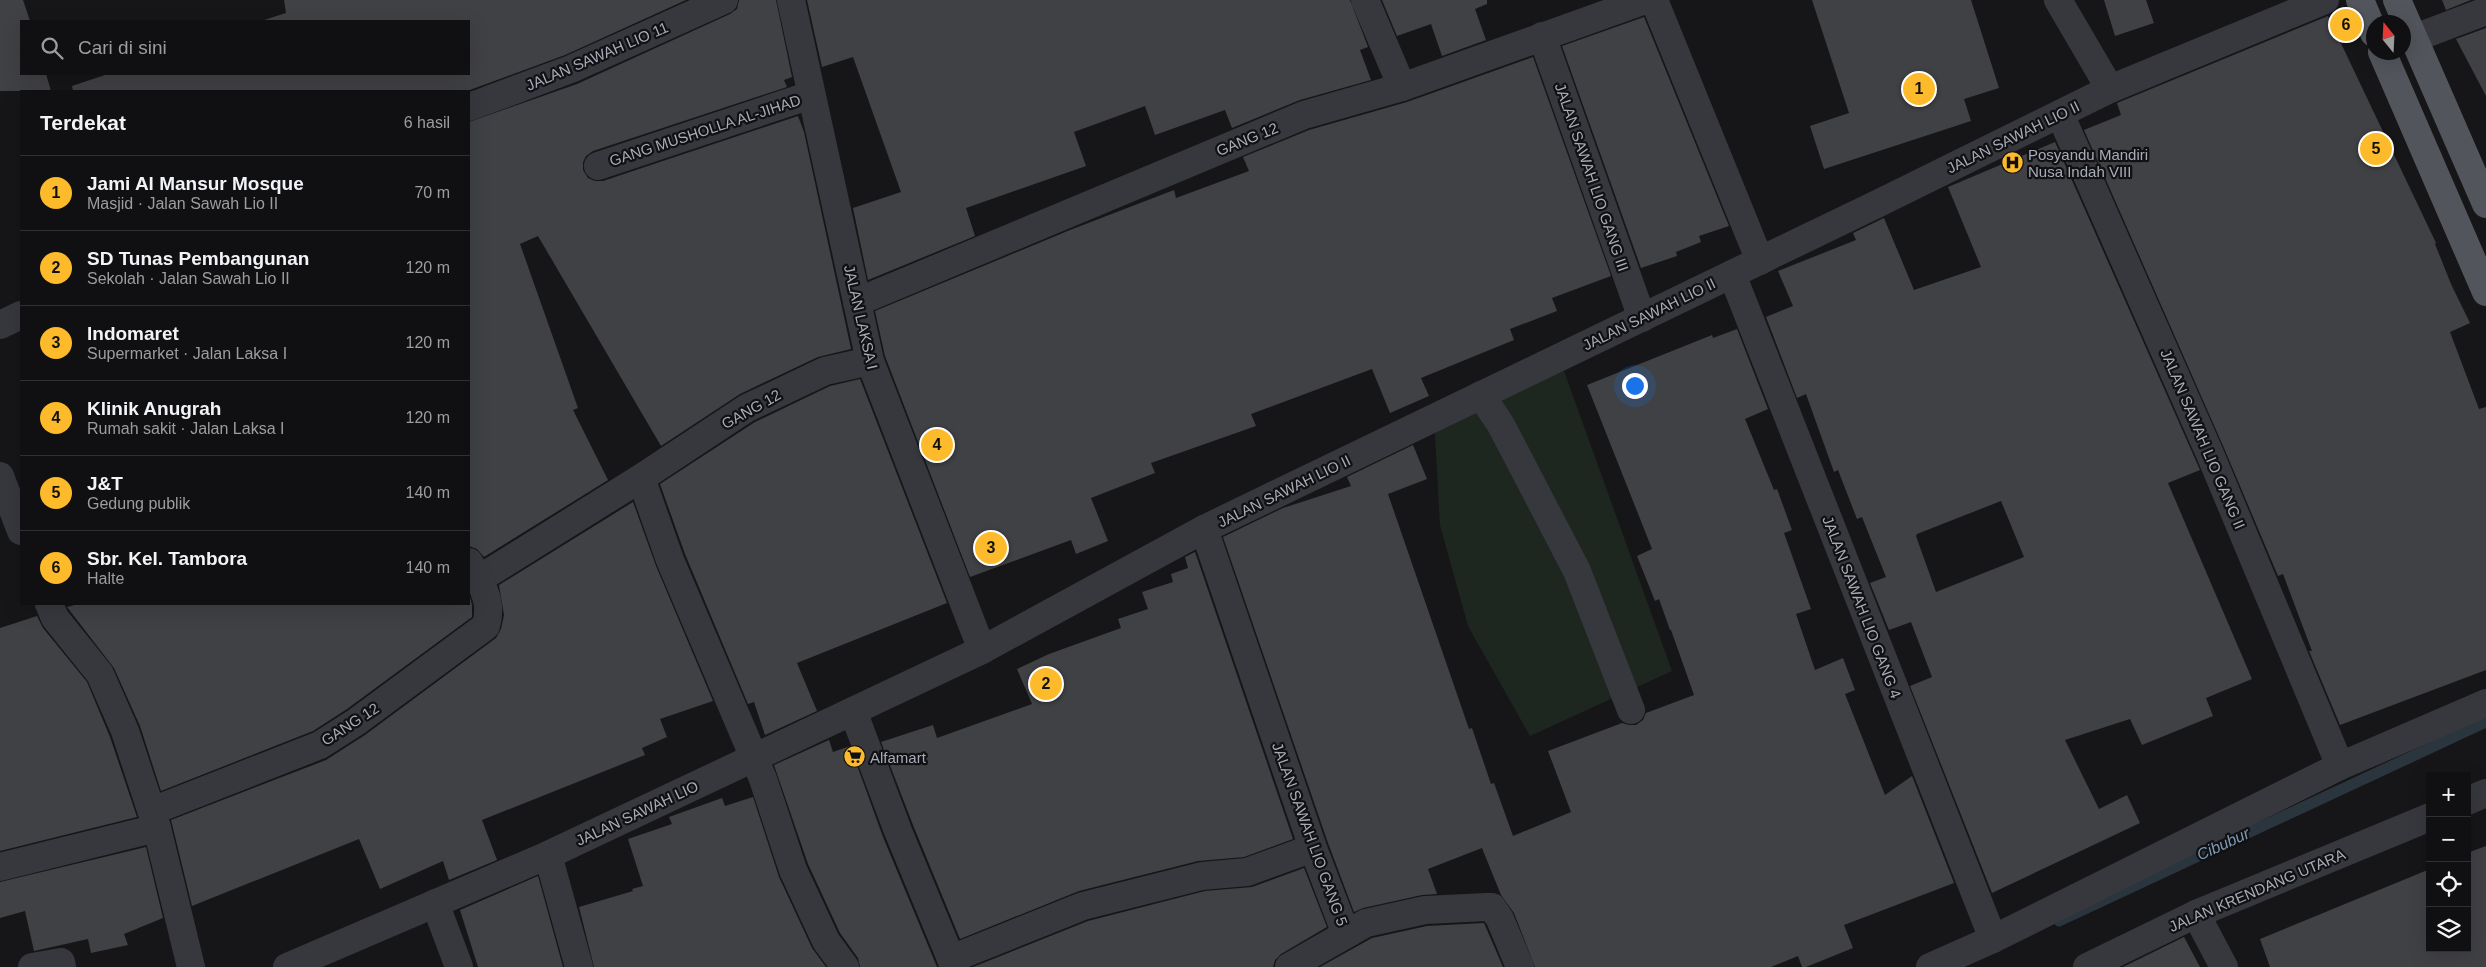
<!DOCTYPE html>
<html lang="id">
<head>
<meta charset="utf-8">
<style>
	:root { --surface:#101012; --page:#19191b; --text:#f1f3f6; --muted:#9c9d9f; --line:#303032; --accent:#fdba2a }
	body { margin:0; font-family:Helvetica,sans-serif; background:var(--page); color:var(--text) }
	.controls { position:absolute; right:15px; bottom:15px; display:grid; overflow:hidden; border-radius:0px; box-shadow:0 5px 20px #0002 }
	.controls button { width:45px; height:45px; display:grid; place-items:center; padding:0; border:0; border-bottom:1px solid var(--line); background:var(--surface); color:var(--text); font:25px sans-serif }
	.compass { position:absolute; left:2366px; top:15px; width:45px; height:45px; border-radius:50%; background:var(--surface); box-shadow:0 5px 20px #0002; rotate:342deg }
	.you { position:absolute; left:1634px; top:385px; width:18px; height:18px; margin:-12px; border:4px solid #fff; border-radius:50%; background:#1a73e8; box-shadow:0 0 0 8px #1a73e833 }
	.badge { display:grid; place-items:center; width:32px; height:32px; border-radius:50%; background:var(--accent); color:#111; font-size:16px; font-weight:700 }
	.pin { position:absolute; translate:-50% -50%; border:2px solid #fff; box-shadow:0 1px 5px #0006 }
	.list { margin:0; padding:0; list-style:none }
	h2 { display:flex; justify-content:space-between; align-items:center; height:65px; margin:0; padding:0 20px; font-size:21px }
	h2 small { font-size:16px; font-weight:400; color:var(--muted) }
	.list li { display:grid; grid-template-columns:32px 1fr auto; gap:15px; align-items:center; box-sizing:border-box; height:75px; padding:0 20px; border-top:1px solid var(--line) }
	.list b { display:block; font-size:19px; white-space:nowrap }
	.list p { margin:0; font-size:16px; white-space:nowrap; color:var(--muted) }
	.list em { font-size:16px; font-style:normal; color:var(--muted) }
	.icon { flex:none; width:28px; height:28px; fill:none; stroke:currentColor; stroke-width:2; stroke-linecap:round; stroke-linejoin:round }
	.map { position:relative; flex:none; width:2486px; height:967px; overflow:hidden }
	.search { position:absolute; background:var(--surface); box-shadow:0 5px 20px #0002; left:20px; top:20px; width:450px; height:55px; display:flex; align-items:center; gap:12px; box-sizing:border-box; padding:0 18px; border-radius:0px; color:var(--muted); font-size:19px }
	.panel { position:absolute; background:var(--surface); box-shadow:0 5px 20px #0002; left:20px; top:90px; width:450px; height:515px; border-radius:0px }
	.map>svg:first-child { display:block }
</style>
</head>
<body>
<div class="map">
<svg width="2486" height="967" viewBox="0 0 2486 967">
	<rect width="100%" height="100%" fill="#161618"/>
	<path fill="#1e271f" d="M1564 371 1672 671 1530 736 1468 626 1440 525 1434 417Z"/>
	<g fill="none" stroke-linecap="round" stroke-linejoin="round">
		<path stroke="#2b353d" stroke-width="11" d="M2059 921 2486 722"/>
	</g>
	<g fill="#404145" fill-rule="evenodd">
		<path d="M0 0H23L30 21H21V74H46L51 91H0Z"/>
		<path d="M284 0H686L565 55 467 91H73L72 86 108 74H469V21H261L286 13Z"/>
		<path d="M739 0H776L792 77 784 80 787 87 593 151 586 156 583 162V170L588 178 595 181H603L798 116 804 132 851 349 818 357 740 394 661 446 538 236 520 244 578 408 573 410 608 480 484 557 477 549 469 546V122L577 84 730 14 737 9Z"/>
		<path d="M807 0H1350L1368 47 1360 50 1371 80 1300 100 1232 128 1225 110 1155 135 1145 106 1074 132 1086 166 966 208 975 236 868 280 853 208 901 192 853 57 822 67Z"/>
		<path d="M1382 0H1487V4L1475 9 1486 40 1442 56 1431 24 1397 36Z"/>
		<path d="M1812 0H1971L1999 88 1964 99 1971 121 1824 169 1810 126 1849 113Z"/>
		<path d="M2104 0H2146L2154 23 2115 36Z"/>
		<path d="M2442 0H2471L2446 10Z"/>
		<path d="M2328 16 2436 243 2435 244 2451 284 2470 323 2450 332 2479 409 2486 407V670L2340 725 2309 651H2312L2283 574 2278 576 2224 448 2084 130 2121 115 2117 103Z"/>
		<path d="M1644 17 1729 226 1699 236 1701 242 1676 252 1677 256 1641 268 1562 46Z"/>
		<path d="M2486 28V96L2456 39Z"/>
		<path d="M1533 57 1611 276 1552 298 1557 311 1510 329 1514 340 1421 378 1429 396 1390 413 1372 369 1251 414 1256 426 1151 463 1155 473 1091 498 1108 541 1076 554 1071 540 970 577 885 356 875 311 1070 230 1174 190 1176 198 1249 171 1243 157 1309 130 1407 102Z"/>
		<path d="M2055 142 2200 470 2168 483 2252 679 2206 698 2213 716 2142 745 2130 719 2065 740 2099 809 2127 795 2140 823 1992 893 1910 686 1932 677 1911 622 1889 630 1870 583 1886 577 1862 517 1857 519 1838 470 1834 472 1806 394 1797 398 1766 317 1793 306 1778 271 1856 240 1853 233 1884 218 1914 290 1981 267 1948 187ZM2001 501 2024 557 1936 592 1916 536 1917 534Z"/>
		<path d="M1737 329 1768 409 1745 419 1774 490 1777 489 1792 530 1784 533 1811 609 1796 614 1815 670 1843 658 1855 690 1845 694 1885 795 1912 776 1954 883 1844 925 1853 948 1806 967H1802L1798 956 1771 967H1535L1514 913 1501 895 1482 848 1428 869 1437 894 1422 895 1363 908 1354 912 1328 843 1223 537 1283 508 1351 486 1347 477 1413 445 1427 479 1388 494 1469 729 1472 728 1491 784 1494 783 1513 836 1571 812 1548 751 1622 723 1629 725H1636L1643 720 1646 713 1694 695 1671 630H1670L1659 599 1655 601 1637 556 1652 549 1587 385 1712 335 1713 338Z"/>
		<path d="M860 379 947 603 797 663 817 711 765 735 754 702 748 704 685 554 660 484 755 422 830 386Z"/>
		<path d="M633 502 656 566 713 701 660 719 667 737 642 748 645 755 482 820 497 860 449 880 443 861 380 889 359 839 192 906 171 820 326 760 365 735 496 638 501 629 504 615 499 585Z"/>
		<path d="M1195 552 1293 839 1244 857 1198 861 1079 891 960 939 913 825 881 742 933 725 937 738 1032 704 1017 669 1049 654 1121 628 1118 619 1148 609 1142 592 1173 582 1171 574 1188 568 1185 557Z"/>
		<path d="M469 594 472 605V617L347 709 313 731 161 791 140 726 114 668 67 607 78 604H469Z"/>
		<path d="M37 616 43 628 87 682 110 737 137 817 0 851V628Z"/>
		<path d="M829 740 833 752 850 746 883 837 937 967H860L858 958 840 933 808 864 774 765Z"/>
		<path d="M753 797 779 877 812 948 826 967H594L579 907 633 891 632 889 643 886 628 839 672 824 669 817 722 798 725 806Z"/>
		<path d="M2486 846V967H2270L2260 939 2430 869V948H2467V853Z"/>
		<path d="M146 847 163 918 124 934 128 945 91 953 88 939 34 951 25 911 0 918V882Z"/>
		<path d="M1304 868 1327 927 1281 954 1275 960 1273 967H973L1088 921 1205 891 1252 887Z"/>
		<path d="M538 876 563 967H478L460 910Z"/>
		<path d="M1484 923 1503 967H1320L1372 938 1427 926Z"/>
		<path d="M2184 937 2200 967H2123Z"/>
	</g>
	<g fill="none" stroke-linecap="round" stroke-linejoin="round">
		<g stroke="#37383e" stroke-width="28">
			<path d="M791 0 870 361 982 650"/>
			<path d="M1365 0 1402 87"/>
			<path d="M1654 0 1760 261"/>
			<path d="M2058 0 2110 89"/>
			<path d="M1542 36 1642 318"/>
			<path d="M2412 39 2486 11"/>
			<path d="M469 107 571 69 724 0"/>
			<path d="M2060 114 2210 454 2340 766"/>
			<path d="M598 166 811 95"/>
			<path d="M1732 274 1993 939"/>
			<path d="M857 302 1304 115 1402 87 1645 0"/>
			<path d="M0 325 21 315"/>
			<path d="M1481 395 1501 425 1577 571 1631 710"/>
			<path d="M0 476 21 531"/>
			<path d="M641 478 670 560 763 779 793 870 826 941 845 967"/>
			<path d="M1204 529 1313 848 1346 934"/>
			<path d="M469 562 479 579 641 478 747 408 825 371 870 361"/>
			<path d="M49 604 55 618 100 674 125 731 157 828 191 967"/>
			<path d="M853 711 898 831 951 959"/>
			<path d="M2467 801 2486 793"/>
			<path d="M152 811 320 745 356 722 486 626C491 607 487 596 479 579"/>
			<path d="M548 855 579 967"/>
			<path d="M0 867 157 828"/>
			<path d="M435 903 459 967"/>
			<path d="M2196 914 2224 967"/>
			<path d="M32 967 61 962 62 967"/>
			<path d="M287 967 548 855 982 650 1204 529 1877 204 2110 89 2325 0"/>
			<path d="M954 967 951 959 1083 906 1202 876 1247 872 1313 848"/>
			<path d="M1289 967 1366 923 1425 910 1487 907H1492L1500 919 1520 967"/>
			<path d="M1930 967 1993 939 2340 766 2486 703"/>
			<path d="M2087 967 2196 914 2430 817"/>
		</g>
		<g stroke="#53555d" stroke-width="28">
			<path d="M2360 0 2374 33"/>
			<path d="M2397 0 2486 204"/>
			<path d="M2382 52 2486 292"/>
		</g>
	</g>
	<defs>
		<symbol id="hospital-disc" viewBox="-11 -11 22 22"><circle r="9.5" fill="#fdba2a" stroke="#111113"/><path d="M-5-5h3v3.5h4V-5h3V5h-3V1.5h-4V5h-3Z" fill="#111"/></symbol>
		<symbol id="supermarket-disc" viewBox="-11 -11 22 22"><circle r="9.5" fill="#fdba2a" stroke="#111113"/><path d="M-6-5.5h2.5l.6 2H6L4.5 2H-2.5L-4.4-4H-6ZM-1.5 3.2a1.3 1.3 0 1 0 .1 0ZM3 3.2a1.3 1.3 0 1 0 .1 0Z" fill="#111"/></symbol>
	</defs>
	<g fill-rule="evenodd">
		<use href="#hospital-disc" x="2000" y="150" width="25" height="25"/>
		<use href="#supermarket-disc" x="842" y="744" width="25" height="25"/>
	</g>
	<g text-anchor="middle" dominant-baseline="central" stroke-width="4.5" stroke-linejoin="round" paint-order="stroke">
		<g font-size="15" fill="#a7acb9" stroke="#111113">
			<text transform="translate(597 56) rotate(-23)">JALAN SAWAH LIO 11</text>
			<text transform="translate(705 130) rotate(-18)">GANG MUSHOLLA AL-JIHAD</text>
			<text transform="translate(2013 137) rotate(-26)">JALAN SAWAH LIO II</text>
			<text transform="translate(1247 139) rotate(-22)">GANG 12</text>
			<text transform="translate(1592 177) rotate(71)">JALAN SAWAH LIO GANG III</text>
			<text transform="translate(1649 314) rotate(-26)">JALAN SAWAH LIO II</text>
			<text transform="translate(861 317) rotate(77)">JALAN LAKSA I</text>
			<text transform="translate(751 409) rotate(-29)">GANG 12</text>
			<text transform="translate(2203 439) rotate(67)">JALAN SAWAH LIO GANG II</text>
			<text transform="translate(1284 491) rotate(-26)">JALAN SAWAH LIO II</text>
			<text transform="translate(1862 607) rotate(69)">JALAN SAWAH LIO GANG 4</text>
			<text transform="translate(350 724) rotate(-33)">GANG 12</text>
			<text transform="translate(637 813) rotate(-25)">JALAN SAWAH LIO</text>
			<text transform="translate(1310 834) rotate(70)">JALAN SAWAH LIO GANG 5</text>
			<text transform="translate(2257 890) rotate(-23)">JALAN KRENDANG UTARA</text>
		</g>
		<g font-size="15" fill="#a7acb9" stroke="#111113" text-anchor="start">
			<text x="2028" y="154">Posyandu Mandiri<tspan x="2028" dy="17">Nusa Indah VIII</tspan></text>
			<text x="870" y="757">Alfamart</text>
		</g>
		<g font-size="16" font-style="italic" fill="#7c9ab6" stroke="#111113">
			<text transform="translate(2223 844) rotate(-25)">Cibubur</text>
		</g>
	</g>
</svg>
<div class="controls">
<button>+</button>
<button>−</button>
<button><svg class="icon" aria-label="locate" viewBox="0 0 24 24"><circle cx="12" cy="12" r="6"/><path d="M12 2v4M12 18v4M2 12h4M18 12h4"/></svg></button>
<button><svg class="icon" aria-label="layers" viewBox="0 0 24 24"><path d="M12 4l9 5-9 5-9-5zM3 14l9 5 9-5"/></svg></button>
</div>
<svg class="compass" viewBox="-18 -18 36 36"><path d="M0-13l5 13h-10z" fill="#e53935"/><path d="M0 13l5-13h-10z" fill="#9c9d9f"/></svg>
<div class="you"></div>
<div class="pin badge" style="left:1919px;top:89px">1</div>
<div class="pin badge" style="left:1046px;top:684px">2</div>
<div class="pin badge" style="left:991px;top:548px">3</div>
<div class="pin badge" style="left:937px;top:445px">4</div>
<div class="pin badge" style="left:2376px;top:149px">5</div>
<div class="pin badge" style="left:2346px;top:25px">6</div>
<div class="search"><svg class="icon" aria-label="search" viewBox="0 0 24 24"><circle cx="10" cy="10" r="6"/><path d="M15 15l6 6"/></svg>Cari di sini</div>
<section class="panel">
<h2>Terdekat<small>6 hasil</small></h2>
<ul class="list">
<li><span class="badge">1</span><div><b>Jami Al Mansur Mosque</b><p>Masjid · Jalan Sawah Lio II</p></div><em>70 m</em></li>
<li><span class="badge">2</span><div><b>SD Tunas Pembangunan</b><p>Sekolah · Jalan Sawah Lio II</p></div><em>120 m</em></li>
<li><span class="badge">3</span><div><b>Indomaret</b><p>Supermarket · Jalan Laksa I</p></div><em>120 m</em></li>
<li><span class="badge">4</span><div><b>Klinik Anugrah</b><p>Rumah sakit · Jalan Laksa I</p></div><em>120 m</em></li>
<li><span class="badge">5</span><div><b>J&amp;T</b><p>Gedung publik</p></div><em>140 m</em></li>
<li><span class="badge">6</span><div><b>Sbr. Kel. Tambora</b><p>Halte</p></div><em>140 m</em></li>
</ul>
</section>
</div>
</body>
</html>
